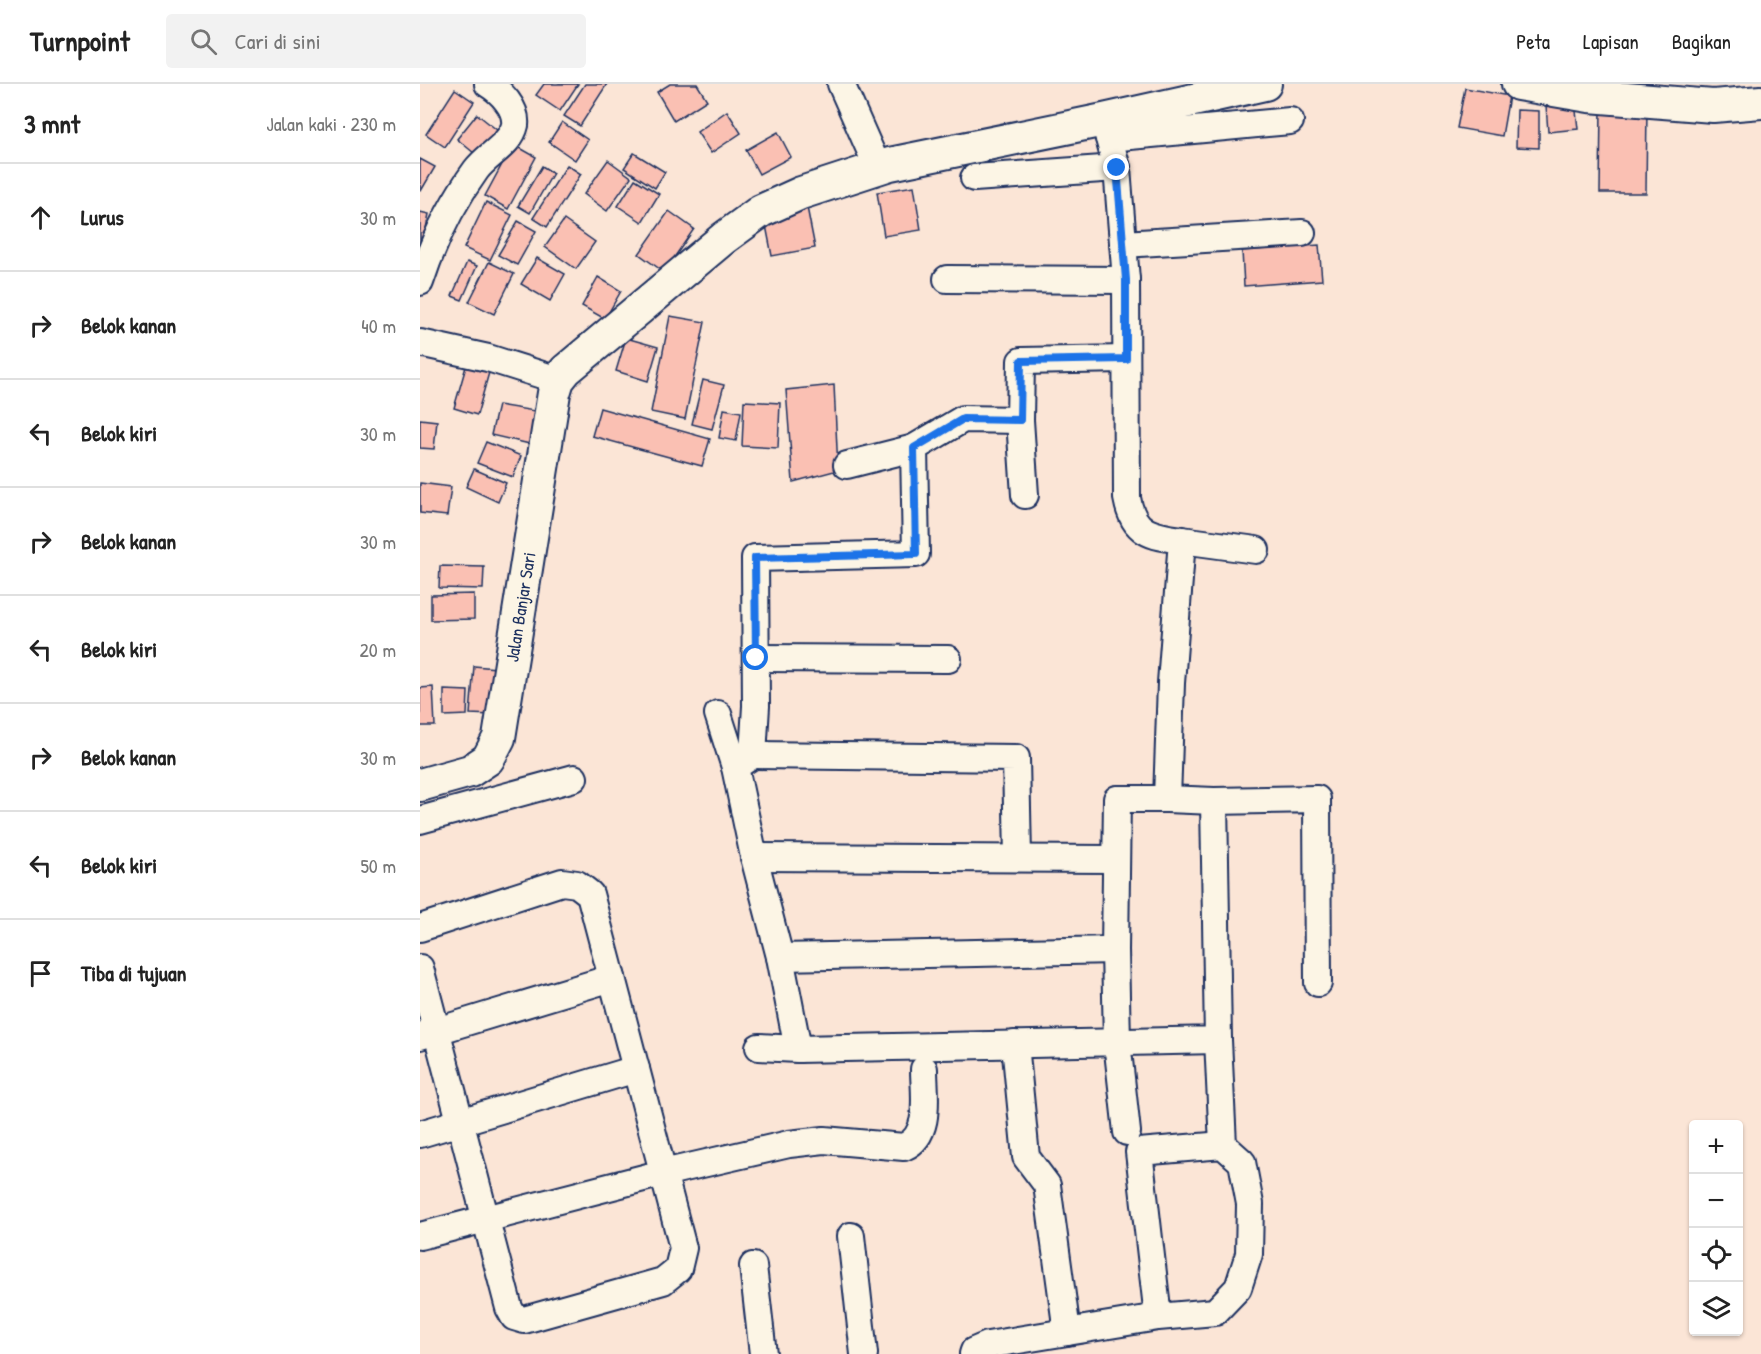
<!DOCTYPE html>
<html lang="id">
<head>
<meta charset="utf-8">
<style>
	:root { --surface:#fff; --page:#f2f2f2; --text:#222; --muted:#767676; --line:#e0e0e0 }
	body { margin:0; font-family:"Patrick Hand",sans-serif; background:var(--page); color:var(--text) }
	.controls { position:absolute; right:18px; bottom:18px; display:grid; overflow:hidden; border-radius:6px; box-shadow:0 2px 4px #0004 }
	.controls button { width:54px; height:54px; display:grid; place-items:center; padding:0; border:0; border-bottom:2px solid var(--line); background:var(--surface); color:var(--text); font:30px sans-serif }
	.stop { position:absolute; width:18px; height:18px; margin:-14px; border:4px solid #1a73e8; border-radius:50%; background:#fff }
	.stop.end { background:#1a73e8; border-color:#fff; box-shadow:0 2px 6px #0008 }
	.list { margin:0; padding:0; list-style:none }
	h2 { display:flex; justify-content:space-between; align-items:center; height:78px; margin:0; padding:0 24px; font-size:26px }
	h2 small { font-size:20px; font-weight:400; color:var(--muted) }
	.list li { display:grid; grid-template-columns:39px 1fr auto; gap:18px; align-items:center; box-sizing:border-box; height:108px; padding:0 24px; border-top:2px solid var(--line) }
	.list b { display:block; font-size:22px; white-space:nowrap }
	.list em { font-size:20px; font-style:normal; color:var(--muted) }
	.icon { flex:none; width:33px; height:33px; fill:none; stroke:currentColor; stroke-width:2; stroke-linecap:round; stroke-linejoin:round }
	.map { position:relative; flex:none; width:1341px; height:1270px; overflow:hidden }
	header { display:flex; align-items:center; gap:36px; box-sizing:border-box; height:84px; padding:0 30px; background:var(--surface); border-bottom:2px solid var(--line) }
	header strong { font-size:28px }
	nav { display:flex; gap:33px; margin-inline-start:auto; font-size:21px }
	.search { width:420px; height:54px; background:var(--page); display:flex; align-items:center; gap:15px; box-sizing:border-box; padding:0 21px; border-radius:6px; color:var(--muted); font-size:22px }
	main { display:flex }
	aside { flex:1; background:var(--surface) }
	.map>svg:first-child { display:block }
</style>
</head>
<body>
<header>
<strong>Turnpoint</strong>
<div class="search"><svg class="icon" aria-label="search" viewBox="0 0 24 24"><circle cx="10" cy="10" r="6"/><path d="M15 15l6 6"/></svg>Cari di sini</div>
<nav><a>Peta</a><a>Lapisan</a><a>Bagikan</a></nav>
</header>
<main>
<aside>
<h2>3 mnt<small>Jalan kaki · 230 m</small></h2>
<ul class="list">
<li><svg class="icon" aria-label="ahead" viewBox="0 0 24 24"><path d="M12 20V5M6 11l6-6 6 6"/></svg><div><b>Lurus</b></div><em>30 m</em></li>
<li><svg class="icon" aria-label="right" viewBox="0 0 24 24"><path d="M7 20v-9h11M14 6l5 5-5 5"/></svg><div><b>Belok kanan</b></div><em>40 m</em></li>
<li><svg class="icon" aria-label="left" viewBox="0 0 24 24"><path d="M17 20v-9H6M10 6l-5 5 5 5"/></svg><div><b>Belok kiri</b></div><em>30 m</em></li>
<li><svg class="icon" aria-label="right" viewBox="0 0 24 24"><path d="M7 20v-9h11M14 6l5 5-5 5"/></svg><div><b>Belok kanan</b></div><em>30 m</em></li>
<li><svg class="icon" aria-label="left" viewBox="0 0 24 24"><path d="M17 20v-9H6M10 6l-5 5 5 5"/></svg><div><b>Belok kiri</b></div><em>20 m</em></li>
<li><svg class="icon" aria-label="right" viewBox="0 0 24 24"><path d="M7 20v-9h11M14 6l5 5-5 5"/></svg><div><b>Belok kanan</b></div><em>30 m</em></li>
<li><svg class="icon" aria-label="left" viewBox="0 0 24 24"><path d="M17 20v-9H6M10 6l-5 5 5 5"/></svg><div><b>Belok kiri</b></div><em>50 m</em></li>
<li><svg class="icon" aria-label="arrive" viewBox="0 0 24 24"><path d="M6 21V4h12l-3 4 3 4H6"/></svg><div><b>Tiba di tujuan</b></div></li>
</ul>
</aside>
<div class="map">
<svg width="1341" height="1270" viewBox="0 0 1341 1270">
	<rect width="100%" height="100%" fill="#fbe5d6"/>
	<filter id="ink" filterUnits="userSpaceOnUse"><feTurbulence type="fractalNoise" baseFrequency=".0167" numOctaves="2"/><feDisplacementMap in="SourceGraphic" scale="12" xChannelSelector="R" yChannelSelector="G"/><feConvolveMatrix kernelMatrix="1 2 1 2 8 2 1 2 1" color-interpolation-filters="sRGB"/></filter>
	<g filter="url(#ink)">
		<g fill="#fac0b3" stroke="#1b2f5e" stroke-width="1.5">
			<path d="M124 0H158L140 27 116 11Z"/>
			<path d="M165 0H187L160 42 144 32Z"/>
			<path d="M250 0H277L287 16 254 37 237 8Z"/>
			<path d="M1045 4 1089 12 1082 52 1037 44Z"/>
			<path d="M35 5 54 18 25 63 6 50Z"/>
			<path d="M1155 18 1158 45 1128 48 1126 21Z"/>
			<path d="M1181 22H1227L1226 109H1180Z"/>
			<path d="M1097 26 1119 27V64L1096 63Z"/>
			<path d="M307 27 321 49 291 69 277 48Z"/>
			<path d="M57 30 82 50 60 74 37 55Z"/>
			<path d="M142 38 168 56 155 76 129 58Z"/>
			<path d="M358 48 371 73 339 90 326 66Z"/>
			<path d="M93 60 116 73 88 125 65 112Z"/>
			<path d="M214 69 245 88 235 104 204 84Z"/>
			<path d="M0 75 15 83 1 107 0 106Z"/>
			<path d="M188 76 211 93 187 127 164 110Z"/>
			<path d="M147 81 161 90 127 143 113 134Z"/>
			<path d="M122 82 133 89 110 129 98 122Z"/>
			<path d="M215 95 239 110 222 138 198 122Z"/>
			<path d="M494 102 501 146 464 152 457 108Z"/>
			<path d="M66 118 92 131 70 176 44 164Z"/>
			<path d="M387 123 395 164 352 172 344 131Z"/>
			<path d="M249 127 274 145 244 188 219 170Z"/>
			<path d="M0 128 9 130 0 173Z"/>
			<path d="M144 136 175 158 156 185 125 163Z"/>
			<path d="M98 137 116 147 97 181 78 171Z"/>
			<path d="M899 161 902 196 824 202 822 167Z"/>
			<path d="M117 174 145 190 130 217 101 200Z"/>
			<path d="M47 178 57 182 42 216 32 212Z"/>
			<path d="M69 178 94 190 74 230 49 218Z"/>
			<path d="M178 193 201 207 185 235 162 222Z"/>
			<path d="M250 232 285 238 265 335 231 328Z"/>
			<path d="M206 254 238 263 228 297 196 287Z"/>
			<path d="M47 279 70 285 57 331 34 324Z"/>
			<path d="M283 296 304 301 292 345 272 340Z"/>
			<path d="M414 301 418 386 373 398 366 306Z"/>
			<path d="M324 317 360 319 358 364 322 362Z"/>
			<path d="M78 321 121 328 114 361 71 351Z"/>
			<path d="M180 324 290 355 282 382 172 352Z"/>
			<path d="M304 325 321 328 316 357 299 354Z"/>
			<path d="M0 335 17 337 14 365 0 364Z"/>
			<path d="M66 358 101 372 93 393 57 379Z"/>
			<path d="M54 385 86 399 78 418 46 403Z"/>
			<path d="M0 399 31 403 27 432 0 429Z"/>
			<path d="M20 482 64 483 63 505 19 504Z"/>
			<path d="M54 510V535L11 536V511Z"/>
			<path d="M54 582 76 584 73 631 50 630Z"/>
			<path d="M13 603 15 642H0V604Z"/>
			<path d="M24 606 48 607 47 631 24 632Z"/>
		</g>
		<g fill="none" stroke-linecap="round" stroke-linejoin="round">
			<defs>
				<g id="minor">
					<path d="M421 0 458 84"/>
					<path d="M684 36 697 84 706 196 707 414C713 449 731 452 762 456L751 599 747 715H697L695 866 697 958 707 1048"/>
					<path d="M689 54 870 37"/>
					<path d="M554 94 697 84"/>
					<path d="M703 160 882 149"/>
					<path d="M527 195 706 196"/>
					<path d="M0 198C13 158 32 119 56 86 67 71 91 60 95 41 97 24 81 8 68 0"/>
					<path d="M0 259 68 274 138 296"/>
					<path d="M600 336 543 335 494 364 496 470 335 474 336 622 333 671 315 683 334 773 360 873 378 965 798 956 794 717"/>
					<path d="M427 381 494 364"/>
					<path d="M605 411 600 336 601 277 706 275"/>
					<path d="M762 456 836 466"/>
					<path d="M336 574 528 575"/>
					<path d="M298 630 315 683"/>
					<path d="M333 671 596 674 598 774"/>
					<path d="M747 715 794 717 897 715 898 899"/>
					<path d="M0 736 154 694"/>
					<path d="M334 773 695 775"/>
					<path d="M0 844 142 798 157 800 170 810 263 1164 258 1185 243 1197 104 1236 94 1233 89 1224 0 884"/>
					<path d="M360 873 695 866"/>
					<path d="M0 952 192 894"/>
					<path d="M798 956 803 1061"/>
					<path d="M595 960 606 1073 627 1101 647 1248"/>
					<path d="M339 963 378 965"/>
					<path d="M0 1050 216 985"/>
					<path d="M0 1152 243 1089 369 1060 404 1056 484 1063C512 1051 504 1010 504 985"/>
					<path d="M431 1152 444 1270"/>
					<path d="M333 1182 343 1270"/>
					<path d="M553 1270 554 1267 568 1261 738 1233 795 1228 818 1204 829 1170 830 1120 822 1078 803 1061 719 1068 738 1233"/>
				</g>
				<g id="tertiary">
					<path d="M1098 0 1169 12 1293 22 1341 18"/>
					<path id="s1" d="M0 701 50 687 68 675 79 654 134 309 138 296 146 286 304 154 341 127 381 109 470 80 684 36 845 0"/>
				</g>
			</defs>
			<use href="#minor" stroke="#1b2f5e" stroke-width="30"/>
			<use href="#tertiary" stroke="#1b2f5e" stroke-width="36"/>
			<use href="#minor" stroke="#fcf5e5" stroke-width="26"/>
			<use href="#tertiary" stroke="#fcf5e5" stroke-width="32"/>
		</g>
	</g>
	<g fill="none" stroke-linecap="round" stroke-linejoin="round" filter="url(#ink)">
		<path stroke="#1a73e8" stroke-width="8" d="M336 574 335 474 496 470 494 364 543 335 600 336 601 277 706 275V196L697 84"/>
	</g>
	<g text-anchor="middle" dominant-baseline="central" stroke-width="4.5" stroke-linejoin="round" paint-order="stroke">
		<g font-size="18" fill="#1b2f5e" stroke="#fcf5e5">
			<text stroke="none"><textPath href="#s1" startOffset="230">Jalan Banjar Sari</textPath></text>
		</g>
	</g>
</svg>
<div class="controls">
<button>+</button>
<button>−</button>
<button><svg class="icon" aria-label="locate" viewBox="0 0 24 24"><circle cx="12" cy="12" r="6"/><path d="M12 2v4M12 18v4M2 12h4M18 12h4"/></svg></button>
<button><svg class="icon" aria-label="layers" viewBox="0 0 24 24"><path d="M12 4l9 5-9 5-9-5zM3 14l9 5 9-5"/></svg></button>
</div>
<div class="stop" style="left:336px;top:574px"></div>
<div class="stop end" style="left:697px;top:84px"></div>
</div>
</main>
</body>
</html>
